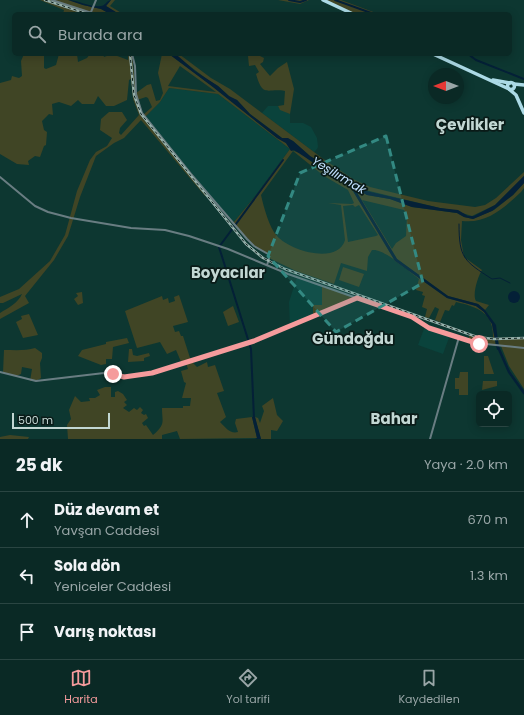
<!DOCTYPE html>
<html lang="tr">
<head>
<meta charset="utf-8">
<style>
	:root { --surface:#0a2925; --page:#13312d; --text:#f1f3f6; --muted:#99a6a7; --line:#2a4542; --accent:#f59b9c }
	body { margin:0; font-family:Poppins,sans-serif; background:var(--page); color:var(--text) }
	.controls { position:absolute; right:12px; bottom:12px; display:grid; overflow:hidden; border-radius:6px; box-shadow:0 2px 10px #0003 }
	.controls button { width:36px; height:36px; display:grid; place-items:center; padding:0; border:0; border-bottom:1px solid var(--line); background:var(--surface); color:var(--text); font:20px sans-serif }
	.compass { position:absolute; left:428px; top:68px; width:36px; height:36px; border-radius:50%; background:var(--surface); box-shadow:0 2px 10px #0003; rotate:270deg }
	.scale { position:absolute; left:12px; bottom:10px; width:98px; box-sizing:border-box; padding-left:4px; border:2px solid #c2d7d3; border-top:0; font-size:11px; line-height:14px; white-space:nowrap; color:#c2d7d3; -webkit-text-stroke:3px #0a1b18; paint-order:stroke }
	.stop { position:absolute; width:12px; height:12px; margin:-9px; border:3px solid #f59b9c; border-radius:50%; background:#fff }
	.stop.end { background:#f59b9c; border-color:#fff; box-shadow:0 1px 4px #0008 }
	.list { margin:0; padding:0; list-style:none }
	h2 { display:flex; justify-content:space-between; align-items:center; height:52px; margin:0; padding:0 16px; font-size:17px }
	h2 small { font-size:13px; font-weight:400; color:var(--muted) }
	.list li { display:grid; grid-template-columns:26px 1fr auto; gap:12px; align-items:center; box-sizing:border-box; height:56px; padding:0 16px; border-top:1px solid var(--line) }
	.list b { display:block; font-size:15px; white-space:nowrap }
	.list p { margin:0; font-size:13px; white-space:nowrap; color:var(--muted) }
	.list em { font-size:13px; font-style:normal; color:var(--muted) }
	.icon { flex:none; width:22px; height:22px; fill:none; stroke:currentColor; stroke-width:2; stroke-linecap:round; stroke-linejoin:round }
	.map { position:relative; flex:none; width:524px; height:439px; overflow:hidden }
	.search { position:absolute; background:var(--surface); box-shadow:0 2px 10px #0003; left:12px; right:12px; top:12px; height:44px; display:flex; align-items:center; gap:10px; box-sizing:border-box; padding:0 14px; border-radius:6px; color:var(--muted); font-size:15px }
	.sheet { height:220px; background:var(--surface) }
	nav { display:flex; justify-content:space-around; align-items:center; box-sizing:border-box; height:56px; border-top:1px solid var(--line); background:var(--surface); font-size:11px; color:var(--muted) }
	nav a { display:grid; justify-items:center; gap:2px }
	nav .on { color:var(--accent) }
	.map>svg:first-child { display:block }
</style>
</head>
<body>
<div class="map">
<svg width="524" height="439" viewBox="0 0 524 439">
	<rect width="100%" height="100%" fill="#0d3731"/>
	<g fill="#0a433c">
		<path d="M169 88 218 94 290 149 257 194 233 223 145 117 160 102Z"/>
		<path d="M268 106H278L279 108 290 114V123H303L311 127 317 138 318 147 317 149 314 152 262 113Z"/>
		<path d="M297 277 322 286V306L313 316 290 327 289 302Z"/>
		<path d="M425 326 450 335 443 354 418 345Z"/>
	</g>
	<g fill="#404525" fill-rule="evenodd">
		<path d="M40 0H69L83 5 101 9 110 14H63L64 10Z"/>
		<path d="M111 0H115L110 6 123 14H119L106 6Z"/>
		<path d="M278 0H309L300 4Z"/>
		<path d="M323 0H341L376 13 390 14H353Z"/>
		<path d="M24 54H44V68L46 69 56 65 59 54H77L78 62 87 58 90 54H103L104 57 112 54 128 60V54H132L136 93 147 85 151 84 156 101 160 100 163 93 158 73 162 54H169L213 87 277 138 286 143 291 150 300 153 313 163 350 186 395 261 447 298 476 306 484 312 492 324 496 346 468 340 470 334 493 338C494 312 477 307 456 302L454 306 452 305 449 311 445 310 440 322 435 320 439 309 435 307 429 318 425 317 427 309 422 307 425 296 422 295 423 292 416 290 419 279C408 271 384 248 372 250L368 257 367 271 341 263 334 284 296 271 269 258V255L256 247 233 223 257 194 290 149 218 94 169 88 160 102 145 117 208 194 205 196 141 120 124 138 114 143 96 156 80 197 68 236 54 260 25 296 29 303 0 319V313C8 308 18 303 22 294L3 303H0V297L19 289 50 261 65 235 77 191 90 160 96 152 107 146 112 138 100 130 101 119 109 112H122L127 120 120 128 119 133 121 135 139 115 133 99 131 79 129 80 127 100 114 106H106L98 96 94 104H82L78 100 71 106 59 102 52 104 53 115 49 114 42 121 44 130 47 132 46 145 44 146 40 157 35 156 28 161 29 165 17 164 0 154V83L11 80 12 76 19 78 22 76 21 61ZM180 66 216 92 168 86ZM146 97 148 98 152 107 143 115 137 100ZM293 151 324 176 348 190 354 203 352 204 328 203 341 205 345 240C338 265 290 251 277 236 269 227 264 208 261 195ZM353 205 355 207 359 205 378 235 376 236 348 242 343 206Z"/>
		<path d="M174 54H179L211 78 230 89 322 158 353 179 370 187 428 201 475 207 485 205 496 198 524 172V176L495 205 472 216 452 210 440 208 361 189 348 179 310 156 293 141 282 138 250 114 237 100 231 98 218 86 208 80Z"/>
		<path d="M242 54H260V56L264 58 263 62 260 64 270 76 278 68 287 62 294 89 290 114 280 110 278 106 284 105 285 91C266 88 263 98 256 74L259 72 255 65 249 66 248 56H241Z"/>
		<path d="M524 183V188L521 192C504 208 487 224 462 221L461 240 464 257 482 270C478 276 472 295 476 301L489 305 485 310 478 304 448 296 397 259 356 191 358 190 367 195 390 199 412 207 457 213 464 217 473 219 494 210 513 195ZM362 200 404 210 407 215 406 236 396 243 392 249Z"/>
		<path d="M343 267 364 274 359 287 339 280Z"/>
		<path d="M322 286 357 298 313 316V305H322Z"/>
		<path d="M82 292 83 303 78 305 74 299 78 296 76 293Z"/>
		<path d="M179 295 188 322 173 326 175 332 179 331 181 336H183L191 361 197 367 207 362 208 367 215 365 224 391 217 393 226 417 220 422C226 428 230 434 238 432L235 423 236 419 252 417 257 438 180 439 177 431 162 435V439H68L67 425 71 419 69 410 75 396 81 402 90 401 89 398H95L100 395 97 390 105 387H111V397H115V392L118 391 123 394 127 400 124 402 127 405 123 408 129 412 134 408 137 410 140 407 143 410 141 413 144 415 146 414 148 418 142 423 144 426 146 425 153 435C166 424 162 422 162 408H183V406H190L191 398H182L186 383 184 382 181 371 188 369 186 363 182 364 176 350 167 354 160 342 137 348 125 311 162 296 163 300 168 298 169 303 175 301 174 297Z"/>
		<path d="M233 306 239 322 228 326 223 312Z"/>
		<path d="M29 314 38 335 23 338 16 322 22 319 21 316Z"/>
		<path d="M524 337V389L509 366 501 346H499L498 338Z"/>
		<path d="M127 338 129 343 113 347 112 359H106V364L101 365 78 356 82 350 106 344V342Z"/>
		<path d="M35 348 42 353V358L40 363 41 378 36 381H30L32 369 22 367 21 374 16 376 3 373 4 350C14 350 26 351 35 348Z"/>
		<path d="M129 349H132L133 355 137 356 149 353 150 356 144 358V361L128 362Z"/>
		<path d="M484 356H488L494 374H484Z"/>
		<path d="M460 372H468V395H459V389H455V378H459Z"/>
		<path d="M483 381H497V386L482 390Z"/>
		<path d="M273 398 277 415 283 421 277 431 271 430V439H261L255 417 258 418 260 423 264 411 262 406Z"/>
		<path d="M10 435 29 437 28 439H0V437Z"/>
	</g>
	<g fill="#042037">
		<path d="M68 0C79 0 90 8 101 6 105 6 106 1 111 0L106 6 119 14H110L101 9 83 5Z"/>
		<path d="M169 54 178 56 195 71 218 86 229 96 237 100 250 114 282 138H288L293 141 310 156 366 191 440 208 458 210 468 216H474L495 205 524 176V183L513 195 492 211 473 219 464 217 457 213 412 207 390 199 367 195 358 190 356 191 397 259 448 296 478 304 485 310 496 325 499 349 497 350 492 324 484 312 476 306 447 298 395 261 350 186 294 150 291 151 286 143 277 138 213 87Z"/>
		<circle cx="514" cy="297" r="6"/>
		<path d="M252 417H255L261 439H255L257 438Z"/>
	</g>
	<g fill="none" stroke-linecap="round" stroke-linejoin="round">
		<path stroke="#042037" stroke-width="1" d="M459 224C459 258 464 261 492 279L500 278 510 283"/>
		<g stroke="#042037" stroke-width="2">
			<path d="M289 0 300 2 306 0"/>
			<path d="M335 0 374 14"/>
			<path d="M468 54 476 60 524 79"/>
			<path d="M254 419 251 349 219 247 283 160"/>
		</g>
		<path stroke="#042037" stroke-width="2.5" d="M498 347 509 372 524 393"/>
		<g stroke="#697d82" stroke-width="2">
			<path d="M52 0 95 14"/>
			<path d="M91 12 96 0"/>
			<path d="M132 54 135 66 136 94 142 113 191 174 247 239 254 246 268 254 269 259 267 265"/>
			<path d="M0 177 35 206 48 212 71 218 131 228 165 230 189 236 228 249 288 274 411 317 429 328 476 343 524 348"/>
			<path d="M0 372 36 381 104 373 124 377 150 374 254 341 356 298"/>
			<path d="M430 439 459 337"/>
		</g>
		<g stroke="#acdae6" stroke-width="3.5">
			<path d="M323 0 353 14"/>
			<path d="M433 54 509 89"/>
			<path d="M493 80 510 83"/>
			<circle cx="511" cy="86" r="3.5"/>
			<path d="M514 84 524 85"/>
			<path d="M510 90 516 95 524 113"/>
		</g>
		<defs>
			<g id="rail">
				<path d="M45 0 88 14"/>
				<path d="M130 54 134 95 141 114 246 244 263 258 285 269 477 337 494 339 524 338"/>
			</g>
		</defs>
		<use href="#rail" stroke="#97b1ac" stroke-width="2.5"/>
		<use href="#rail" stroke="#0a1b18" stroke-width="1" stroke-dasharray="3" stroke-linecap="butt"/>
	</g>
	<g fill="none" stroke-linecap="round" stroke-linejoin="round">
		<path stroke="#f59b9c" stroke-width="5" d="M113 374 124 377 152 373 254 341 357 298 412 317 429 328 479 344"/>
	</g>
	<path fill="#338982" fill-opacity="0.2" stroke="#338982" stroke-width="3" stroke-dasharray="8 5" stroke-linejoin="round" d="M386 136 423 283 336 332 268 256 300 173Z"/>
	<g text-anchor="middle" dominant-baseline="central" stroke-width="3.5" stroke-linejoin="round" paint-order="stroke">
		<g font-size="12" font-style="italic" fill="#c4e2ff" stroke="#0a1b18">
			<text transform="translate(339 175) rotate(31)">Yeşilırmak</text>
		</g>
		<g font-size="15" font-weight="bold" fill="#c2d7d3" stroke="#0a1b18">
			<text x="470" y="124">Çevlikler</text>
			<text x="228" y="272">Boyacılar</text>
			<text x="353" y="338">Gündoğdu</text>
			<text x="394" y="418">Bahar</text>
		</g>
	</g>
</svg>
<div class="controls">
<button><svg class="icon" aria-label="locate" viewBox="0 0 24 24"><circle cx="12" cy="12" r="6"/><path d="M12 2v4M12 18v4M2 12h4M18 12h4"/></svg></button>
</div>
<svg class="compass" viewBox="-18 -18 36 36"><path d="M0-13l5 13h-10z" fill="#e53935"/><path d="M0 13l5-13h-10z" fill="#99a6a7"/></svg>
<div class="scale">500 m</div>
<div class="stop" style="left:479px;top:344px"></div>
<div class="stop end" style="left:113px;top:374px"></div>
<div class="search"><svg class="icon" aria-label="search" viewBox="0 0 24 24"><circle cx="10" cy="10" r="6"/><path d="M15 15l6 6"/></svg>Burada ara</div>
</div>
<section class="sheet">
<h2>25 dk<small>Yaya · 2.0 km</small></h2>
<ul class="list">
<li><svg class="icon" aria-label="ahead" viewBox="0 0 24 24"><path d="M12 20V5M6 11l6-6 6 6"/></svg><div><b>Düz devam et</b><p>Yavşan Caddesi</p></div><em>670 m</em></li>
<li><svg class="icon" aria-label="left" viewBox="0 0 24 24"><path d="M17 20v-9H6M10 6l-5 5 5 5"/></svg><div><b>Sola dön</b><p>Yeniceler Caddesi</p></div><em>1.3 km</em></li>
<li><svg class="icon" aria-label="arrive" viewBox="0 0 24 24"><path d="M6 21V4h12l-3 4 3 4H6"/></svg><div><b>Varış noktası</b></div></li>
</ul>
</section>
<nav>
<a class="on"><svg class="icon" aria-label="map" viewBox="0 0 24 24"><path d="M3 6l6-2 6 2 6-2v14l-6 2-6-2-6 2zM9 4v14M15 6v14"/></svg>Harita</a>
<a><svg class="icon" aria-label="directions" viewBox="0 0 24 24"><path d="M12 3l9 9-9 9-9-9zM9 14v-3h6M13 9l2 2-2 2"/></svg>Yol tarifi</a>
<a><svg class="icon" aria-label="saved" viewBox="0 0 24 24"><path d="M7 4h10v16l-5-4-5 4z"/></svg>Kaydedilen</a>
</nav>
</body>
</html>
